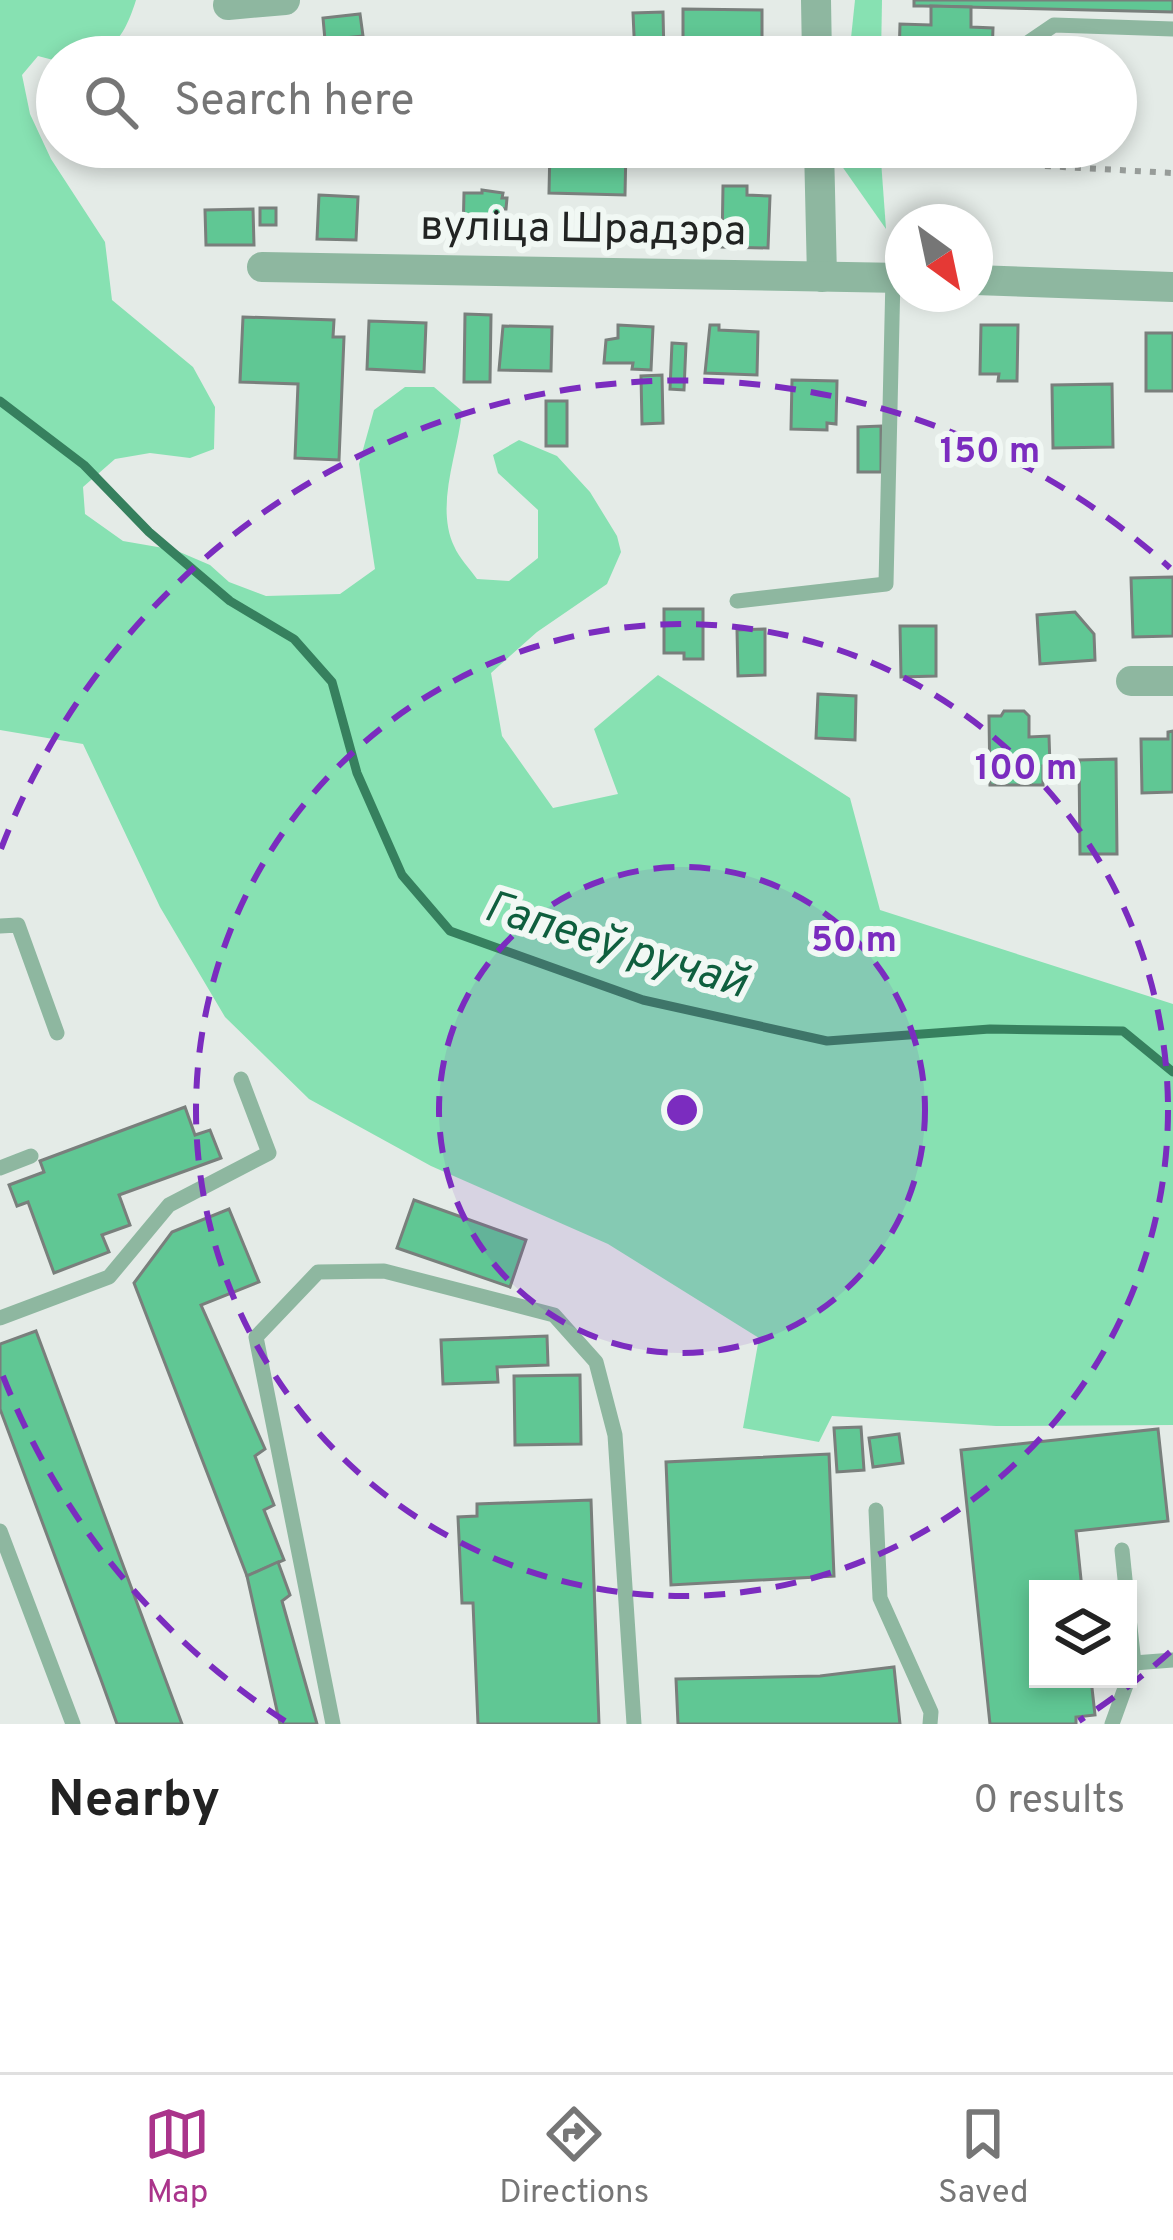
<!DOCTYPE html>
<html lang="en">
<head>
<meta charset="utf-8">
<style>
	:root { --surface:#fff; --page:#f2f2f2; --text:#222; --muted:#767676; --line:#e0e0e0; --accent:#aa348b }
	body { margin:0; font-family:Overpass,sans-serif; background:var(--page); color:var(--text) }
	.controls { position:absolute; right:36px; bottom:36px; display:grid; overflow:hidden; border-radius:0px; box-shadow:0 6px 18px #0003 }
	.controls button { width:108px; height:108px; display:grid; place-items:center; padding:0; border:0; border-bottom:3px solid var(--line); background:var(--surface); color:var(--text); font:60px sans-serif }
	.compass { position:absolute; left:885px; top:204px; width:108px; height:108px; border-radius:50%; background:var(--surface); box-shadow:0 6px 18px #0003; rotate:147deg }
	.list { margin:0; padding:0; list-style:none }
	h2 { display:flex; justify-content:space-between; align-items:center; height:156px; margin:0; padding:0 48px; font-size:51px }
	h2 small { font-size:39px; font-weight:400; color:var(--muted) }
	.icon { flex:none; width:66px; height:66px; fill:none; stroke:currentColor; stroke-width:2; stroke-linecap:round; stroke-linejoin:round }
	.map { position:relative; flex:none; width:1173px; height:1724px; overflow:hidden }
	.search { position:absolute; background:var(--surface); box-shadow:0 6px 18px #0003; left:36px; right:36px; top:36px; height:132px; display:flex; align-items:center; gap:30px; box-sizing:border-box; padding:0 42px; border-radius:66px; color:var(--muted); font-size:45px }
	.sheet { height:348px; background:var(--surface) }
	nav { display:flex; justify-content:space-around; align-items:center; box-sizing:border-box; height:168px; border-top:3px solid var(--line); background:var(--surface); font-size:33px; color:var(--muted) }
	nav a { display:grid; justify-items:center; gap:6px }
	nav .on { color:var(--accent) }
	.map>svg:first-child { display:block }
</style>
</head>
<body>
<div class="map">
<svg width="1173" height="1724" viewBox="0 0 1173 1724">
	<rect width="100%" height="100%" fill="#e4ebe7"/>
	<g fill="#87e1b2">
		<path d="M0 0H136C121 48 106 57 57 57V61L38 56 22 75 30 114 51 159 105 242 112 300 193 367 215 407 214 449 190 458 150 453 115 459 83 487 85 514 123 541 175 550 210 565 229 582 266 596 340 594 375 569 359 464 374 410 405 387H434L462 411C458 454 435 505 454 546 459 558 470 569 477 579L509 581 538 558V510L498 473 493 455 519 440 557 456 590 492 617 536 621 552 607 584 537 632 491 673 502 736 553 808 618 794 594 729 658 675 850 798 880 910 1173 1004V1425L996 1426 832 1416 819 1442 743 1428 759 1338 608 1244 431 1166 309 1099 225 1017 160 907 83 744 0 730Z"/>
		<path d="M855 0H882L881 57H849Z"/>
		<path d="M840 147H880L886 229 839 162Z"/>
	</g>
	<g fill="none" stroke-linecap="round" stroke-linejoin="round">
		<path stroke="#36805e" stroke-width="9" d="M0 401 84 465 149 532 230 601 294 639 332 682 357 773 402 875 450 931 643 1000 827 1041 990 1029 1123 1031 1173 1072"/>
	</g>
	<g fill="#60c794" stroke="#797f7c" stroke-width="3">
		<path d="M914 0H1173V12L923 6H914Z"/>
		<path d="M931 6 971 7V27L993 28 992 57H899L900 24 931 25Z"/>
		<path d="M683 9 762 10V57H683Z"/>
		<path d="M663 12 664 57H635L633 13Z"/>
		<path d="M360 14 363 36 325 40 323 18Z"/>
		<path d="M255 46 256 57H202V51Z"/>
		<path d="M382 147H445L444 162H427V157L382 156Z"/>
		<path d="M550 147H626L625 195 549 193Z"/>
		<path d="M897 147H990V152Z"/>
		<path d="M723 186H747V195L770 196 768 248 722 247Z"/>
		<path d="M482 190 503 193 502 198H507L506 209H502L501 236 463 235 464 193H482Z"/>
		<path d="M319 195 358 197 356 240 317 239Z"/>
		<rect x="260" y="208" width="16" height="17"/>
		<path d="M253 209 254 245H206L205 210Z"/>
		<path d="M465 314 491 315 490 382H464Z"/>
		<path d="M243 317 334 320 333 337H344L339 460 295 458 298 384 240 382Z"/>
		<path d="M369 321 426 323 424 372 367 369Z"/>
		<path d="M618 325 653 327 651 370 632 369 633 363H604L606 340 618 338Z"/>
		<path d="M710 325H719V330L758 332 757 375 705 373Z"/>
		<path d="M981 325H1018L1017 381H998L999 374H980Z"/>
		<path d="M503 326 552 327 551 371 499 370Z"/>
		<rect x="1146" y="333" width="27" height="58"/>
		<path d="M672 343 686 344 684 390 670 389Z"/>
		<path d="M662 375 663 423 642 424 641 376Z"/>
		<path d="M792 380 837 381 836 424 827 423V430L791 429Z"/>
		<path d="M1112 384 1113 447 1053 448 1052 385Z"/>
		<rect x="546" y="401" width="21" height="45"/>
		<path d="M881 426V472H858V427Z"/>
		<path d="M1173 577V636L1133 637 1131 578Z"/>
		<path d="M664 609H703V659H684V653H664Z"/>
		<path d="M1075 612 1094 634 1095 660 1040 664 1037 615Z"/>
		<path d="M900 626H936V676L901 677Z"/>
		<path d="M765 629V675L738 676 737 630Z"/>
		<path d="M818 694 856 696 855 740 816 738Z"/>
		<path d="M1004 711H1024L1029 716V737L1049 736 1050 766H1043V785H990L989 716H1001Z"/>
		<path d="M1173 731V792L1142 793 1141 739H1168V732Z"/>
		<path d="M1116 759 1117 854H1080L1079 760Z"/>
		<path d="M185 1107 195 1135 210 1130 221 1158 119 1195 130 1225 102 1235 109 1252 54 1273 28 1202 17 1206 9 1185 44 1172 40 1161Z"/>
		<path d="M414 1200 526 1240 510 1287 397 1248Z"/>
		<path d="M229 1209 259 1282 201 1305 265 1449 255 1456 274 1505 264 1510 284 1560 247 1576 134 1283 172 1232Z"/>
		<path d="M36 1331 182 1724H117L100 1677 0 1409V1344Z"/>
		<path d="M547 1336 548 1365 497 1367 498 1382 443 1384 441 1340Z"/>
		<path d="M580 1375 581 1444 515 1445 514 1376Z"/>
		<path d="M861 1427 864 1470 837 1472 834 1428Z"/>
		<path d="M1158 1429 1168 1521 1076 1531 1082 1589H1038V1679H1091L1095 1715 1076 1717V1724H990L961 1450Z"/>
		<path d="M899 1434 903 1463 873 1467 869 1438Z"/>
		<path d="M829 1454 834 1576 671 1585 666 1462Z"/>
		<path d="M591 1500 599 1724H478L473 1603H462L458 1517 477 1516V1504Z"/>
		<path d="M278 1562 290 1595 282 1601 317 1724H280L247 1576Z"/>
		<path d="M894 1667 900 1724H678L676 1679 820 1676Z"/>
	</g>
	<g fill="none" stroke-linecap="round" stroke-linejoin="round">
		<path stroke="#979c99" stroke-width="6" stroke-dasharray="6 9" stroke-linecap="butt" d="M1045 166 1173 173"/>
		<g stroke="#8eb7a0" stroke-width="15">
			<path d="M1028 57 1029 42 1054 25 1173 29"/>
			<path d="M1026 151V147"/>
			<path d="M737 601 886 584 893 277"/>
			<path d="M0 926 18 925 57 1033"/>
			<path d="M0 1168 31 1156"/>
			<path d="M0 1318 109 1277 169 1205 269 1153 241 1079"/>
			<path d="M876 1510 880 1598 931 1712 930 1724"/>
			<path d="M0 1531 73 1724"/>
			<path d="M1122 1550 1126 1589"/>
			<path d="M1128 1609 1134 1663"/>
			<path d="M333 1724 256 1337 318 1272 384 1271 554 1315 596 1362 615 1435 634 1724"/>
			<path d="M1112 1724 1134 1663 1173 1660"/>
		</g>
		<g stroke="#8eb7a0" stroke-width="30">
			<path d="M816 0 817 57"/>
			<path d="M228 5 285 0"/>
			<path d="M819 147 822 277"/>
			<path d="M262 267 903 278"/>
			<path d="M975 280 1173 287"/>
			<path d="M1131 681H1173"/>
		</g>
	</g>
	<circle cx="682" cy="1110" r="243" fill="#7b2cbf" fill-opacity=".12"/>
	<g fill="none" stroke="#7b2cbf" stroke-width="6" stroke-dasharray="21 15">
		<circle cx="682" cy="1110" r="243"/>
		<circle cx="682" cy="1110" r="486"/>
		<path d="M1170 1652A729 729 0 0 1 1079 1721M285 1721A729 729 0 0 1 1 1371M1 849A729 729 0 0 1 1170 568"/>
	</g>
	<g text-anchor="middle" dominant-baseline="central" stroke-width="12" stroke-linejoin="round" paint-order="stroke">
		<g font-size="42" fill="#222423" stroke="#f1f8f4">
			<text transform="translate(583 231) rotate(1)">вуліца Шрадэра</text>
		</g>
		<g font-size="45" font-style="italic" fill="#0f5f3e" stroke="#f1f8f4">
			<text transform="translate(615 947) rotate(17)">Гапееў ручай</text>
		</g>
	</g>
	<circle cx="682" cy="1110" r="18" fill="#7b2cbf" stroke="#f1f8f4" stroke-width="6"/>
	<g font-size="36" text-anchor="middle" font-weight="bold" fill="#7b2cbf" stroke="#f1f8f4" stroke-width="12" stroke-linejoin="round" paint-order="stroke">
		<text x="990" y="462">150 m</text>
		<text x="1026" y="779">100 m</text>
		<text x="854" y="951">50 m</text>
	</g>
</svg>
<div class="controls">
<button><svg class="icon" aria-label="layers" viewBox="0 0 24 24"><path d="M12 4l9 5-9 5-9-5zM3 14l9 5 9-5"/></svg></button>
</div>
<svg class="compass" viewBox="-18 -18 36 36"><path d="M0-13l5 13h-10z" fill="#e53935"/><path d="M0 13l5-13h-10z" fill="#767676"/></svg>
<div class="search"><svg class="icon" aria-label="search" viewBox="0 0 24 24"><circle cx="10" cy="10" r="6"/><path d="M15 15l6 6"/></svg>Search here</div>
</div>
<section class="sheet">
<h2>Nearby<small>0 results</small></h2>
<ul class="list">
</ul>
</section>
<nav>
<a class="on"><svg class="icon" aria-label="map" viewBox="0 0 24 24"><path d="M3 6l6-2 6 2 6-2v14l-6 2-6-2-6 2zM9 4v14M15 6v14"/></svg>Map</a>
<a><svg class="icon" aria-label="directions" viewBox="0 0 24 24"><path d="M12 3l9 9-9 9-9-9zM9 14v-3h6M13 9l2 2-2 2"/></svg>Directions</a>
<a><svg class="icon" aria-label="saved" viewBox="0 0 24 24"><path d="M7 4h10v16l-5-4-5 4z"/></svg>Saved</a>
</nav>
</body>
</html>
